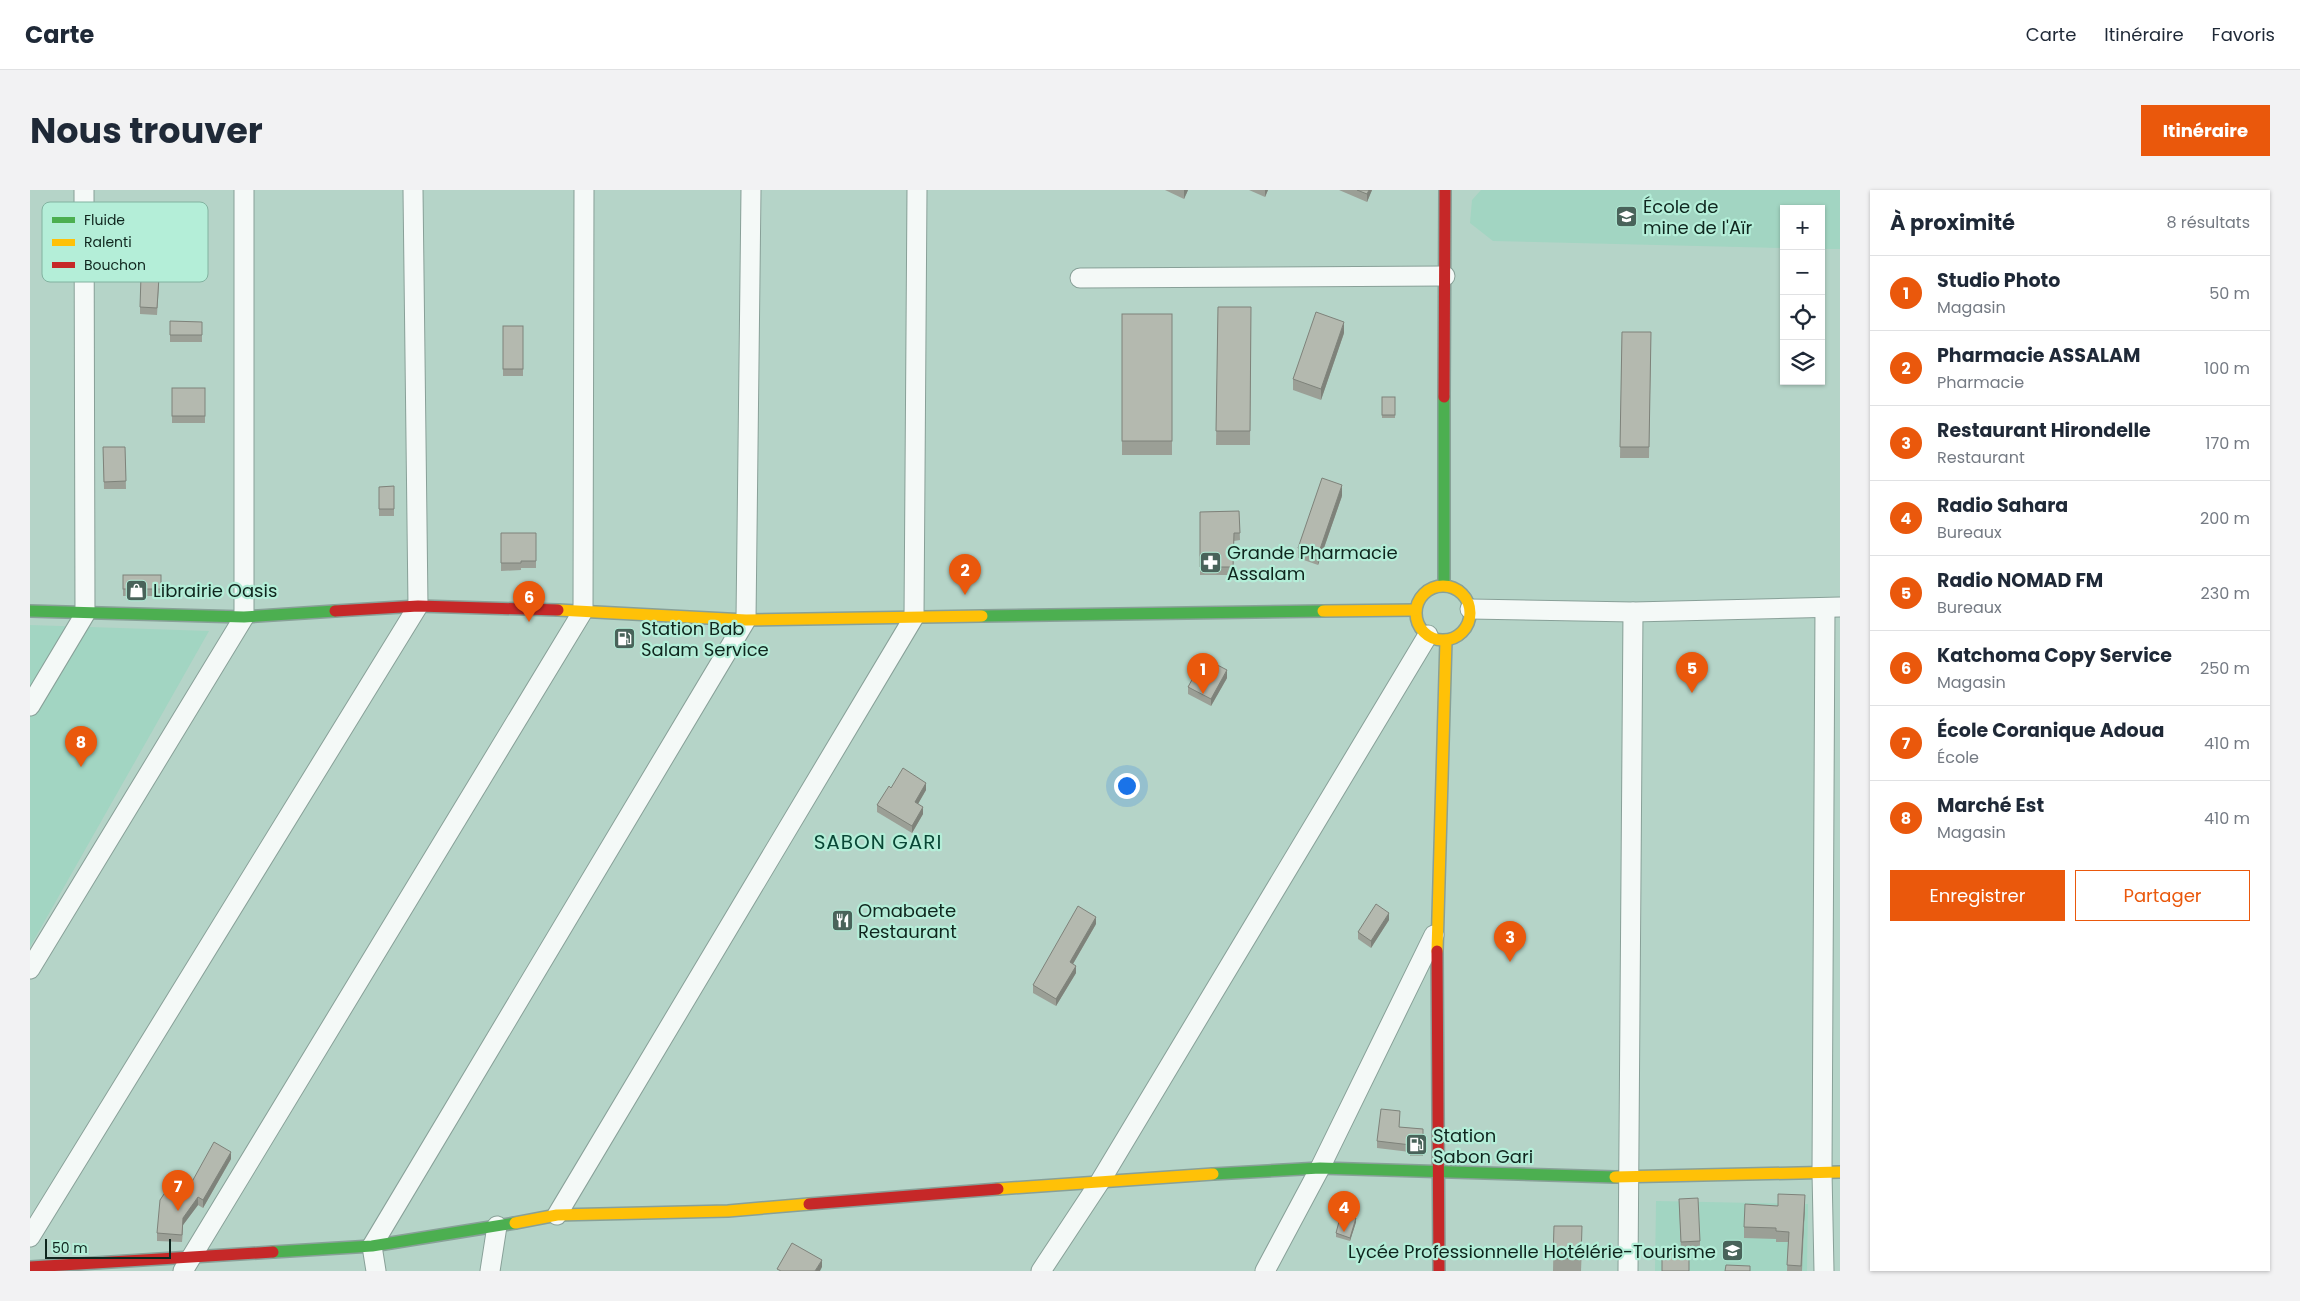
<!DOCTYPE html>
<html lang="fr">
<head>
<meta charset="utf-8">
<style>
	:root { --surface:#fff; --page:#f2f2f3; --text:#1f2937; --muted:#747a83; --line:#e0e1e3; --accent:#ea580c }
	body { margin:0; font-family:Poppins,sans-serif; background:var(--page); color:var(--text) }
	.controls { position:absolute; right:15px; top:15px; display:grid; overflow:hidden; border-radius:0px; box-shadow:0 1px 4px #0004 }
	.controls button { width:45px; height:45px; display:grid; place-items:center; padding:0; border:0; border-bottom:1px solid var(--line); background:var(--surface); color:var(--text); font:25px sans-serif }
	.scale { position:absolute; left:15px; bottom:12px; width:126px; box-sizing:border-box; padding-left:5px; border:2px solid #0f261e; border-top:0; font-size:14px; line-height:18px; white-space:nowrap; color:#0f261e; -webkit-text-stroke:4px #b4eed8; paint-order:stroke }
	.you { position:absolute; left:1096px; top:595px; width:18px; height:18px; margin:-12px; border:4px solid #fff; border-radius:50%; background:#1a73e8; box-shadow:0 0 0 8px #1a73e833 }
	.badge { display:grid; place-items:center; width:32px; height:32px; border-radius:50%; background:var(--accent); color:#fff; font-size:16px; font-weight:700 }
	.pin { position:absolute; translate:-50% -41px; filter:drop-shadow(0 1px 2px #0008) }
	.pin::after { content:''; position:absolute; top:26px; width:18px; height:15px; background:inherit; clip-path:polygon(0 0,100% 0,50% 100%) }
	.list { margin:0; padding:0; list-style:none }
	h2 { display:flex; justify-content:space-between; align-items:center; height:65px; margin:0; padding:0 20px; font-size:21px }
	h2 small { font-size:16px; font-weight:400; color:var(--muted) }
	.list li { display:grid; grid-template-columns:32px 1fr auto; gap:15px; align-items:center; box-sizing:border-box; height:75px; padding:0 20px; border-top:1px solid var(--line) }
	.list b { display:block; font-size:19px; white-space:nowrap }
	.list p { margin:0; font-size:16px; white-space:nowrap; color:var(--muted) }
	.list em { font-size:16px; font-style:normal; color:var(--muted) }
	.actions { display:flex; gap:10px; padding:15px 20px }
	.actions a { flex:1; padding:11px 0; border:1px solid var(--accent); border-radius:0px; text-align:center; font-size:18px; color:var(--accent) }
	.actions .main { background:var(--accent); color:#fff }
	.icon { flex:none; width:28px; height:28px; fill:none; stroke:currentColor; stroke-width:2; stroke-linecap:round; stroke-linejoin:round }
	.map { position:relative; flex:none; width:1810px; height:1081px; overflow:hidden; border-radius:0px }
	header { display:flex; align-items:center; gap:30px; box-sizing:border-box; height:70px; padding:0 25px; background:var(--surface); border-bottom:1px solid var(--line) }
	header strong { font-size:24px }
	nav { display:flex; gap:28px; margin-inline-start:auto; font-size:18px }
	.intro { display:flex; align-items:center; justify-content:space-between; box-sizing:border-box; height:120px; padding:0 30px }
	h1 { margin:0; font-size:35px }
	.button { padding:12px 22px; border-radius:0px; background:var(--accent); color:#fff; font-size:18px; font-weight:700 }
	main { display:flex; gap:30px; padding:0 30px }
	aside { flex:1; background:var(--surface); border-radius:0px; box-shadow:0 1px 4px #0004 }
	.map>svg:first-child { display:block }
</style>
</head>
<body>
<header>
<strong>Carte</strong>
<nav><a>Carte</a><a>Itinéraire</a><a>Favoris</a></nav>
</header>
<div class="intro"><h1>Nous trouver</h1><a class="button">Itinéraire</a></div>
<main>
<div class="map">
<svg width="1810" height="1081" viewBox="0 0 1810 1081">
	<rect width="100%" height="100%" fill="#b5d4c8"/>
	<g fill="#a2d5c2">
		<path d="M1451 0H1810V59H1791V19H1754V58L1463 51 1440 33 1442 10Z"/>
		<path d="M0 435 179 441 0 757Z"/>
		<path d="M1626 1011 1778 1014 1777 1081H1625Z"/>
	</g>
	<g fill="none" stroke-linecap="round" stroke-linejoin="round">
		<defs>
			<g id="street">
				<path d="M1050 88 1415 86"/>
				<path d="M1440 419 1603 422 1810 417"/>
				<path d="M0 516 55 424 54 0"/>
				<path d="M0 779 214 427V0"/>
				<path d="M527 1025 884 427 887 0"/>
				<path d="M0 1047 388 416 383 0"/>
				<path d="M153 1081 553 421 554 0"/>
				<path d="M346 1081 342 1056 716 430 721 0"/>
				<path d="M460 1081 467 1036"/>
				<path d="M1011 1081 1071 990 1398 445"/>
				<path d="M1235 1081 1290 978 1404 745"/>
				<path d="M1598 1081 1603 422"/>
				<path d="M1794 1081 1792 982 1795 418"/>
			</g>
			<g id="fast">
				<path d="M1414 395V207"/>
				<path d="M0 421 214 427 305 421"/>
				<path d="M952 426 1293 421"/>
				<path d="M1183 984 1290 978 1585 987"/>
				<path d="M243 1062 342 1056 485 1033"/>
			</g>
			<g id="slow">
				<circle cx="1413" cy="423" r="27"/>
				<path d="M528 420 716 430 952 426"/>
				<path d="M1293 421 1386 420"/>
				<path d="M1407 761 1416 450"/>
				<path d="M1585 987 1810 982"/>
				<path d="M968 999 1183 984"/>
				<path d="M485 1033 527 1025 698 1021 779 1014"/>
			</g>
			<g id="jam">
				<path d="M1414 207 1415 0"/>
				<path d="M305 421 388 416 528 420"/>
				<path d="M1407 761 1409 1081"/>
				<path d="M779 1014 968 999"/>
				<path d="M0 1077 243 1062"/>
			</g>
		</defs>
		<use href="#street" stroke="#88a098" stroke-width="21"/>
		<use href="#fast" stroke="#88a098" stroke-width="14"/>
		<use href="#slow" stroke="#88a098" stroke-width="14"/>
		<use href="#jam" stroke="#88a098" stroke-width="14"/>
		<use href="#street" stroke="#f4f9f7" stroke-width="19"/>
		<use href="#fast" stroke="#4caf50" stroke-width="11"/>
		<use href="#slow" stroke="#ffc107" stroke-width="11"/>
		<use href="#jam" stroke="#c62828" stroke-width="11"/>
	</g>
	<g fill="#9b9f96">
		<path d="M1135 0H1158L1154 9Z"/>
		<path d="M1219 0H1238L1235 7Z"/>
		<path d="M1309 0H1342L1337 12Z"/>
		<path d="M129 95 127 125 110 124V117Z"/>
		<path d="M1188 117H1221L1220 255H1186Z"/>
		<rect x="1092" y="124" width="50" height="141"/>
		<path d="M140 131 172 132V152H140Z"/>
		<rect x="473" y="136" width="20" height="50"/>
		<path d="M1592 142H1621L1619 268H1590Z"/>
		<path d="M1314 143 1291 210 1263 200V189Z"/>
		<rect x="142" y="198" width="33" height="35"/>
		<rect x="1352" y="207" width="13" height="21"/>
		<path d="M73 257H95L96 299H74Z"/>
		<path d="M364 296V326H349V297Z"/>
		<path d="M1312 306 1288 375 1268 368V358Z"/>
		<path d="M1209 321 1210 350 1204 351 1203 385H1170V322Z"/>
		<path d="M471 343H506V378H491V380L471 381Z"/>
		<rect x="93" y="385" width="38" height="21"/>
		<path d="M1197 488 1181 516 1158 504V497Z"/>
		<path d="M861 598 896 600 888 614 893 624 882 643 847 622V615Z"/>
		<path d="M1359 730 1341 758 1328 749V742Z"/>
		<path d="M1066 734 1043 774 1046 783 1026 816 1003 803V795Z"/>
		<path d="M1370 929 1369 937 1393 939V966H1380V962L1347 958V951Z"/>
		<path d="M201 969 173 1018 168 1015 153 1035 152 1052 127 1051V1043L153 1008Z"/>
		<path d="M1649 1009 1670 1051V1062H1659L1651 1061Z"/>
		<path d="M1748 1016H1775L1772 1081H1757L1758 1052H1746V1049L1714 1048V1037Z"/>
		<path d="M1326 1032 1320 1051 1306 1047V1043Z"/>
		<path d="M1524 1036 1552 1057 1551 1081H1523Z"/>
	</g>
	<g fill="#7e827a">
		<path d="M1154 0H1158L1154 9Z"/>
		<path d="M1235 0H1238L1235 7Z"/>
		<path d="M1339 0H1342L1337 12V4Z"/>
		<path d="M1314 132V143L1291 210V199Z"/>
		<path d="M1312 295V306L1288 375V365Z"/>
		<path d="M1197 480V488L1181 516V509Z"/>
		<path d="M896 593V600L885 619V612Z"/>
		<path d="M893 617V624L882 643V636Z"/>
		<path d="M1359 723V730L1341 758V751Z"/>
		<path d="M1066 727V734L1040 779V772Z"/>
		<path d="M1046 776V783L1026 816V809Z"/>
		<path d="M201 962V969L173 1018V1010Z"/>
		<path d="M1775 1005V1016L1771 1081V1076Z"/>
		<path d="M168 1007V1015L153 1035 152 1052 153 1028Z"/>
		<path d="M1326 1028V1032L1320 1051V1048Z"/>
		<path d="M792 1070V1077L790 1081H785Z"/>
	</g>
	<g fill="#b4b9af" stroke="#7e827a">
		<path d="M1327 0H1339L1337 4Z"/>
		<path d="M111 86 129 87 127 118 110 117Z"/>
		<path d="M1188 117H1221L1220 241H1186Z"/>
		<path d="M1286 122 1314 132 1291 199 1263 189Z"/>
		<rect x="1092" y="124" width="50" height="127"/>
		<path d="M140 131 172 132V145H140Z"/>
		<rect x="473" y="136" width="20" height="43"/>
		<path d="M1592 142H1621L1619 257H1590Z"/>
		<rect x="142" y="198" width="33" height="28"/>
		<rect x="1352" y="207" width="13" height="18"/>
		<path d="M73 257H95L96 291 74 292Z"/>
		<path d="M1292 288 1312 295 1288 365 1268 358Z"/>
		<path d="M364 296V319H349V297Z"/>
		<path d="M1209 321 1210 343H1204L1203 377H1170V322Z"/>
		<path d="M471 343H506V371H491V373H471Z"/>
		<rect x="93" y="385" width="38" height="14"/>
		<path d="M1174 468 1197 480 1181 509 1158 497Z"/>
		<path d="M873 578 896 593 885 612 893 617 882 636 847 615 859 596 861 598Z"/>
		<path d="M1346 714 1359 723 1341 751 1328 742Z"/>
		<path d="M1048 716 1066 727 1040 772 1046 776 1026 809 1003 795Z"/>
		<path d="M1351 919 1370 921 1369 937 1393 939V959L1380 958 1381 955 1347 951Z"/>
		<path d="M184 952 201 962 173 1010 168 1007 153 1028 152 1045 127 1043 130 1010 138 998 153 1008Z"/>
		<path d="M1748 1004 1775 1005 1771 1076 1757 1075 1759 1042 1746 1041V1038L1714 1037 1715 1014 1748 1016Z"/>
		<path d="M1668 1008 1670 1051 1651 1052 1649 1009Z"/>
		<path d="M1311 1024 1326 1028 1320 1048 1306 1043Z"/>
		<path d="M1524 1036H1552L1551 1069 1523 1068Z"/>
		<path d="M762 1053 792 1070 785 1081H751L747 1079Z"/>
		<rect x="1632" y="1061" width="27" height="20"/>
		<path d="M1696 1075 1720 1076V1081H1695Z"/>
	</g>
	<defs>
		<symbol id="university-square" viewBox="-11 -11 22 22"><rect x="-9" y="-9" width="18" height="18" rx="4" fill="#49635a" stroke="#b4eed8"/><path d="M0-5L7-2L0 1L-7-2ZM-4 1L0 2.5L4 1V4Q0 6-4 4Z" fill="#fff"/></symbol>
		<symbol id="pharmacy-square" viewBox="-11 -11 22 22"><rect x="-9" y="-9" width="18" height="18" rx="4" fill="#49635a" stroke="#b4eed8"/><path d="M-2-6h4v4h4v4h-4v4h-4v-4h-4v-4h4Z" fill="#fff"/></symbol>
		<symbol id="shop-square" viewBox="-11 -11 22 22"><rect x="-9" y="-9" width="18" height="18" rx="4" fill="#49635a" stroke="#b4eed8"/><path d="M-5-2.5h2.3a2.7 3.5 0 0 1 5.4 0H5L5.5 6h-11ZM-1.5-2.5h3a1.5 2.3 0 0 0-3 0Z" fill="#fff"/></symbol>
		<symbol id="fuel-square" viewBox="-11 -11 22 22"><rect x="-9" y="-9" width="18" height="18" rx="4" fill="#49635a" stroke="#b4eed8"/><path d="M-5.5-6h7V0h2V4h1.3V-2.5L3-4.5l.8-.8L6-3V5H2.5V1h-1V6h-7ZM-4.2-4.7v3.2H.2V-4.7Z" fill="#fff"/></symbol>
		<symbol id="restaurant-square" viewBox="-11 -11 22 22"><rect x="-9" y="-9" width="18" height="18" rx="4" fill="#49635a" stroke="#b4eed8"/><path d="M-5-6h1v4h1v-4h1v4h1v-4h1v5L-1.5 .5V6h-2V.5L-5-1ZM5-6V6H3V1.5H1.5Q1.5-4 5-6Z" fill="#fff"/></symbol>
		<symbol id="school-square" viewBox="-11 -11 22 22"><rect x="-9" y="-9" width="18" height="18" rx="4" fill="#49635a" stroke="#b4eed8"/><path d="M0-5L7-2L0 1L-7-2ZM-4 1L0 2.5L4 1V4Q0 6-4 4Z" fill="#fff"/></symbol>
	</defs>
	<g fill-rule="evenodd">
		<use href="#university-square" x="1584" y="14" width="25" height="25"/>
		<use href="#pharmacy-square" x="1168" y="360" width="25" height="25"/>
		<use href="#shop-square" x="94" y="388" width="25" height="25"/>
		<use href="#fuel-square" x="582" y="436" width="25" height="25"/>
		<use href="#restaurant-square" x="800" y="718" width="25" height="25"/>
		<use href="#fuel-square" x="1374" y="942" width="25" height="25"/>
		<use href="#school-square" x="1690" y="1048" width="25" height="25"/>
	</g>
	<g text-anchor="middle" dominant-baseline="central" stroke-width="4.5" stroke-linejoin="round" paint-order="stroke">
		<g font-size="18" fill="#0f261e" stroke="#b4eed8" text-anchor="start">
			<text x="1613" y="16">École de<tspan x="1613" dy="21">mine de l'Aïr</tspan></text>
			<text x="1197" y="362">Grande Pharmacie<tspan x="1197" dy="21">Assalam</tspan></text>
			<text x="123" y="400">Librairie Oasis</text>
			<text x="611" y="438">Station Bab<tspan x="611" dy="21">Salam Service</tspan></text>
			<text x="828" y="720">Omabaete<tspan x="828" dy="21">Restaurant</tspan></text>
			<text x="1403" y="945">Station<tspan x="1403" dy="21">Sabon Gari</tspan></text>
			<text x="1686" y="1061" text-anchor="end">Lycée Professionnelle Hotélérie-Tourisme</text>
		</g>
		<g font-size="20" letter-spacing="1" fill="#094736" stroke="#b4eed8">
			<text x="848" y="652">SABON GARI</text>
		</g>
	</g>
	<rect x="12" y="12" width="166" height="80" rx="8" fill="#b4eed8" stroke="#82b2a0" stroke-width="1"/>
	<rect x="22" y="27" width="23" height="6" fill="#4caf50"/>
	<rect x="22" y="49" width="23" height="7" fill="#ffc107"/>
	<rect x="22" y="72" width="23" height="6" fill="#c62828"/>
	<g font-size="14" fill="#0f261e">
		<text x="54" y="35">Fluide</text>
		<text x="54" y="57">Ralenti</text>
		<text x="54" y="80">Bouchon</text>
	</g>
</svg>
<div class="controls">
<button>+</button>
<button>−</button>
<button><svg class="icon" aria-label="locate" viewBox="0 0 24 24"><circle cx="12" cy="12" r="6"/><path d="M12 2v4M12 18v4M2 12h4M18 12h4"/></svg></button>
<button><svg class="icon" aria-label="layers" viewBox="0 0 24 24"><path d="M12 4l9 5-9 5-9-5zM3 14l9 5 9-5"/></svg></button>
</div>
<div class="scale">50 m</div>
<div class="you"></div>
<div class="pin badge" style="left:1173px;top:504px">1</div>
<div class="pin badge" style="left:935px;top:405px">2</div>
<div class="pin badge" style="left:1480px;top:772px">3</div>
<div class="pin badge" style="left:1314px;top:1042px">4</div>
<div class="pin badge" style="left:1662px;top:503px">5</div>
<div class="pin badge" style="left:499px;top:432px">6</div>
<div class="pin badge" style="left:148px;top:1021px">7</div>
<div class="pin badge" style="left:51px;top:577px">8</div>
</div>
<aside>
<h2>À proximité<small>8 résultats</small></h2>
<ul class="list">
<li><span class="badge">1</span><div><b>Studio Photo</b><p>Magasin</p></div><em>50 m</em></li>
<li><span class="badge">2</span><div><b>Pharmacie ASSALAM</b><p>Pharmacie</p></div><em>100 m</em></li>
<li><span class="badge">3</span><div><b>Restaurant Hirondelle</b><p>Restaurant</p></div><em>170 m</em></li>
<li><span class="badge">4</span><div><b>Radio Sahara</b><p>Bureaux</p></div><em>200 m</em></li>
<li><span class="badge">5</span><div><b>Radio NOMAD FM</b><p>Bureaux</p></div><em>230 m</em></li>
<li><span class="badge">6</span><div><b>Katchoma Copy Service</b><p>Magasin</p></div><em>250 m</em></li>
<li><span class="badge">7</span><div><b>École Coranique Adoua</b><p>École</p></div><em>410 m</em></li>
<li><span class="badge">8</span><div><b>Marché Est</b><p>Magasin</p></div><em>410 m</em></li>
</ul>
<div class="actions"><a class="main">Enregistrer</a><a>Partager</a></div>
</aside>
</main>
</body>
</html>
